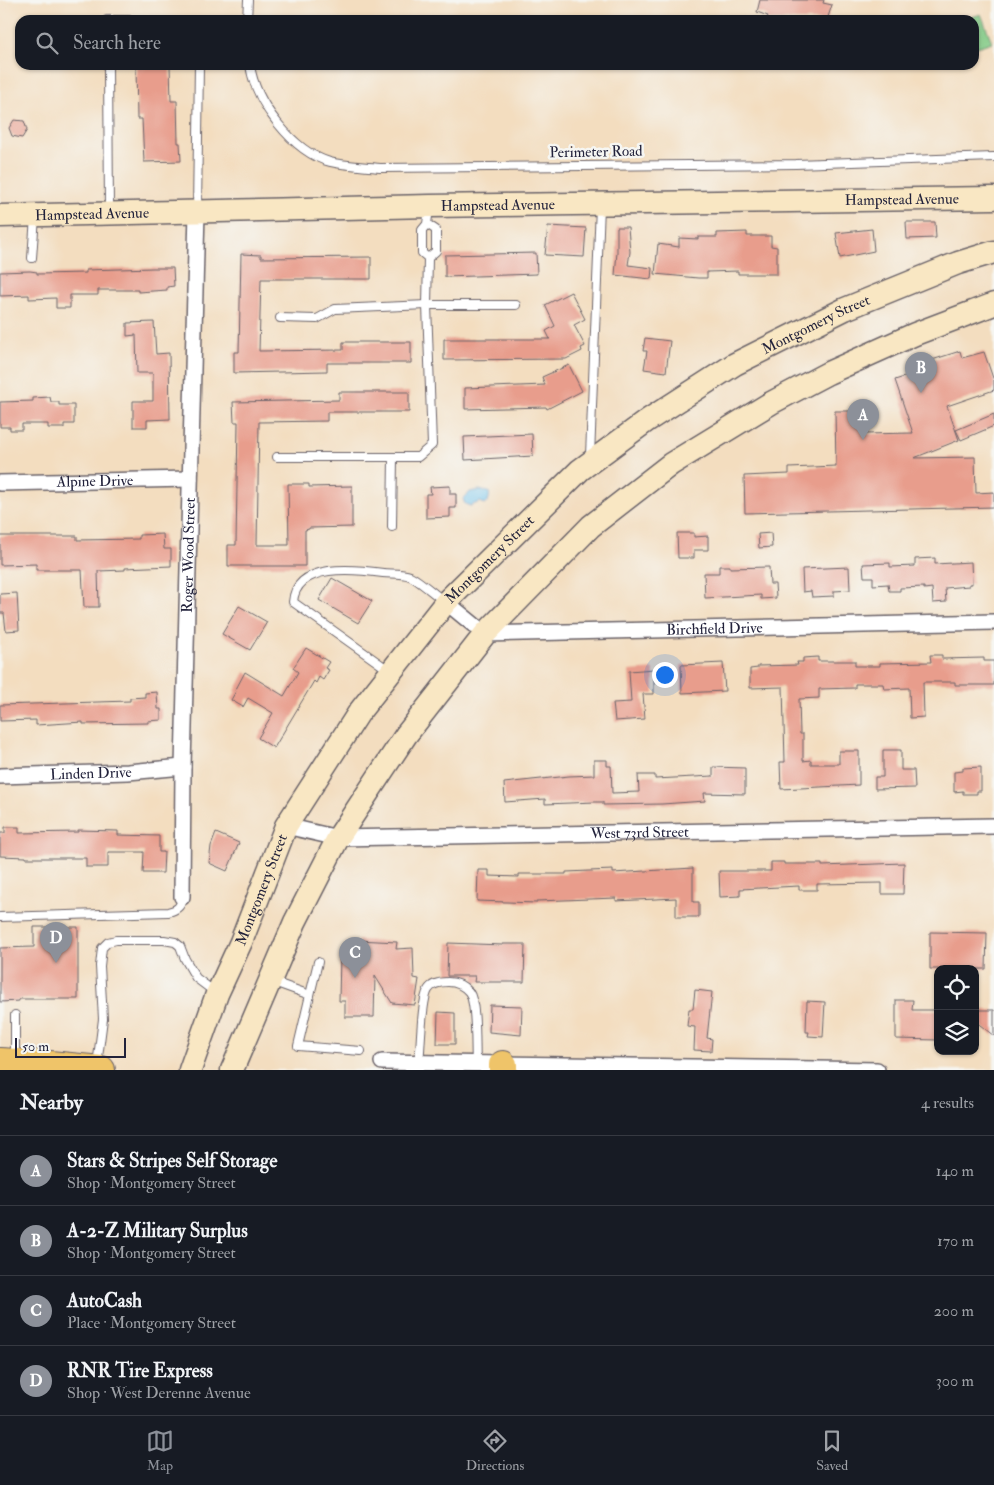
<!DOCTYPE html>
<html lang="en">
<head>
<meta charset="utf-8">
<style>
	:root { --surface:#171b24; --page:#20242c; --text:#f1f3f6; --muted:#9ea1a6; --line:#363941; --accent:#8c9099 }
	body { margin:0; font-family:"IM FELL Double Pica",serif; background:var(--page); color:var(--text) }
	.controls { position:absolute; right:15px; bottom:15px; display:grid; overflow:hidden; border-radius:10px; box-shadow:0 1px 4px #0004 }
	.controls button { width:45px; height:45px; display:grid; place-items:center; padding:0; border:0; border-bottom:1px solid var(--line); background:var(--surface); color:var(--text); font:25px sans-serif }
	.scale { position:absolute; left:15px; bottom:12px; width:111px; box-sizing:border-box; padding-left:5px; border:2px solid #22223b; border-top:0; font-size:14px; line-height:18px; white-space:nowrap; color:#22223b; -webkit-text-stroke:4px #f6f6f2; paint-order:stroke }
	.you { position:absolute; left:664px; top:674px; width:18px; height:18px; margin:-12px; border:4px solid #fff; border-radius:50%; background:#1a73e8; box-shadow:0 0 0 8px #1a73e833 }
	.badge { display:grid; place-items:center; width:32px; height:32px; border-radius:50%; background:var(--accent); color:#fff; font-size:16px; font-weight:700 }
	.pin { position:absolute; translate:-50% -41px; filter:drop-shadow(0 1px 2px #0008) }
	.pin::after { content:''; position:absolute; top:26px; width:18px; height:15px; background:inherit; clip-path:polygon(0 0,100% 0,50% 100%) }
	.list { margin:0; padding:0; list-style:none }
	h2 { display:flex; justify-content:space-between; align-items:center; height:65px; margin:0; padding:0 20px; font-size:21px }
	h2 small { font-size:16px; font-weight:400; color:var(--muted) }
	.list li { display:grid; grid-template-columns:32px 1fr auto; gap:15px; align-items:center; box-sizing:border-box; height:70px; padding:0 20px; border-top:1px solid var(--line) }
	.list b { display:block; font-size:19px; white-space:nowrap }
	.list p { margin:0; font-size:16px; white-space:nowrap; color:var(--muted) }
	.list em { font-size:16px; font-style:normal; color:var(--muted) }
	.icon { flex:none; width:28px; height:28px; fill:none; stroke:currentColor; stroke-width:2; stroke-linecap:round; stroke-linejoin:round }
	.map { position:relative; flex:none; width:994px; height:1070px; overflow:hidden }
	.search { position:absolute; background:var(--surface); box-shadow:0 1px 4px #0004; left:15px; right:15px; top:15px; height:55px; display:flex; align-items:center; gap:12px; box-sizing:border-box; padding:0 18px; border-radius:15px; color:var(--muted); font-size:19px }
	.sheet { height:345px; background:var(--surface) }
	nav { display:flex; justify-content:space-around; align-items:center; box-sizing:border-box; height:70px; border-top:1px solid var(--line); background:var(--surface); font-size:14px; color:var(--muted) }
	nav a { display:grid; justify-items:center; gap:2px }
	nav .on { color:var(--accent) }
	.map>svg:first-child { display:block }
</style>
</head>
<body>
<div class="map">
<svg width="994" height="1070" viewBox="0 0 994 1070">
	<rect width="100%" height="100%" fill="#f6f6f2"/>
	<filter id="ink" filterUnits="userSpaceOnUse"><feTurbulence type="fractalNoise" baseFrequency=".02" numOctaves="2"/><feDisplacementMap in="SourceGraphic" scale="10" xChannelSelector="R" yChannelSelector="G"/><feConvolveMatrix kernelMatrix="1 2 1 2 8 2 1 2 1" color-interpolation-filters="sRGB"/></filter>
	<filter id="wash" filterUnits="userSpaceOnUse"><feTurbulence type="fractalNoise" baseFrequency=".0096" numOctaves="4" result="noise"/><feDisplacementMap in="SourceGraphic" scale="20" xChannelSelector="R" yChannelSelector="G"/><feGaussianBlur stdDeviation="1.12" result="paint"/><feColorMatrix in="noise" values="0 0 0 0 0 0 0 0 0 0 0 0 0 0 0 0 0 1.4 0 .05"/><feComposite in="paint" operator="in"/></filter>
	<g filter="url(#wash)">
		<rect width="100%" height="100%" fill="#f3ddbf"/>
		<path fill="#83ca86" stroke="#527660" d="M981 14 992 42 974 48V20H962Z"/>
		<path fill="#71c2ec" stroke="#4a7294" d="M479 490 489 492C490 497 489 501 485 504L480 502 470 506 465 504 463 499 470 492Z"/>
		<g id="blocks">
			<g fill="#e89d8c">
				<path d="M760 0H824L823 3 832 5 827 20H766L768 16 757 12Z"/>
				<path d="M136 65H170L171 101H177L178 143H180L181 161 144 162 142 119H137Z"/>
				<path d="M14 120 24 121 27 130 22 138 12 136 9 128Z"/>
				<path d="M906 222H935L936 238 907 239Z"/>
				<path d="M548 226 586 228 584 257 545 255Z"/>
				<path d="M617 227H628L630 252 628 265 652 268 651 279 615 275 617 252Z"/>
				<path d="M872 229 874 251 840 258 836 233Z"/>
				<path d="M747 232V236H771V246L777 247V274H738V271L707 272V278H698L655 274 658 244 679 247V238L698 239V237H717V233Z"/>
				<path d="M536 253 537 274 445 277V255Z"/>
				<path d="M241 254 261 255V258L371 257V279H261L259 351 343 350V342H411V363H327V371L234 373V352H239Z"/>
				<path d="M153 268H173L174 286 167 287V290L138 292V290H98V295H70V308H56V298L29 299V295L0 296V272L30 271 37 272V274L86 273V270Z"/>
				<path d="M571 292 585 319 574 325 585 346 581 348 582 351 566 359 444 360V339H550L546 331 555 326 545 305Z"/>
				<path d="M154 322 156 354 169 353 170 419 147 420V427H133V401H153V373H137L136 335 127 336V323Z"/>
				<path d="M645 338 670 341 666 372 644 369 647 351H643Z"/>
				<path d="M960 351 962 358 984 352 994 381V390L947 406 959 440 914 458 975 457 976 493 994 492V507L745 513 744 476 789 474V468L836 466 835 411H864L865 434 913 433 895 380 934 367 932 360Z"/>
				<path d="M569 365 582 391 547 409 546 407 465 409V388L545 385 542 377Z"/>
				<path d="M339 392H409V412H327V421L259 422 257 545H289L288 484H309V487L352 486V527L309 528V529L305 530V566H228V545H236L238 422H234L233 402 339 400Z"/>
				<path d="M50 397 51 402H59V405H74V424H64V428H48V424H22V430H10V427H0V402L33 401V398Z"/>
				<path d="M994 414V426L961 440 956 430Z"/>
				<path d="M532 434 533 456 465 460 464 437Z"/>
				<path d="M450 486V494H456V508H450V517L426 518V494H431L430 487Z"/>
				<path d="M677 533H694V537L708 536V550H694V558H678Z"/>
				<path d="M771 533 772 547 759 548 758 534Z"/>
				<path d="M163 534 164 549H171V566L125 568V570L98 571 99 607H84L82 570H36V564L0 565V536H77V540L139 539V535Z"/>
				<path d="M935 558V564L971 562 972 584H969V586L945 588 946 602 933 603 932 588 924 589V587L900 588V591H889L888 584 873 585V577H864L863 564 890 563V567L915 566V559Z"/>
				<path d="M719 566H730V568L769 567 770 584H775L776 598 761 599V595L705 598 704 573H719Z"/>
				<path d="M849 567 850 590 834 591V596L812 597 811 591 803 592 802 569Z"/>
				<path d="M332 578 372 601 358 623 319 600Z"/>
				<path d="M17 593 19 630 6 631 4 613H0V594Z"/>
				<path d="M239 606 267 622 250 650 222 634Z"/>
				<path d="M306 648 329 662 325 668 329 670 323 680 319 677 316 683 314 681 274 748 258 738 273 713 248 698 243 707 231 700 236 691H235L245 672 284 696 298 672 293 668Z"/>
				<path d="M930 655H942V659L984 658V661H994V685H955V682H923L924 717 910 718 909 688 884 689 883 684H855V688L819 689V698L799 699 800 734H803V761L811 760V764H839V751H859V785L781 789 780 762H785L783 687 750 688V669L758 668V666L798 665 797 662H803V658L818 657V661H855V666H880V663L931 662Z"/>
				<path d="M723 663 725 691 682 693 681 665Z"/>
				<path d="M654 669V694H643L645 719 615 721 613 703 631 702 629 671Z"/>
				<path d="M157 692 158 709H161V720L148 721V723L83 724V722L36 725V720L0 721V705L130 701V698L145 697V693Z"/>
				<path d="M883 750H901V770H914L915 788 875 789V777H883Z"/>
				<path d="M594 760H607V766H611L612 793 639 792 638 775H655V779L713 776V767L745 768V794L704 793 705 801 662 804 603 805V802H595L545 804V799L505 802 504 783 569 776 594 775Z"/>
				<path d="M981 767V791H977V794H963V791L954 792V772L963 771V768Z"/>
				<path d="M5 827H19V833L78 832V830L118 831V835L159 836V852H164L163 873H143L144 852H108V867H86V858H26V857L0 856V833H5Z"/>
				<path d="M216 833 239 843 227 871 209 863 211 846Z"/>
				<path d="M771 862H784V864H822V866L904 863 903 894H882V883L817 884V890H799V886L740 889V896L720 897 719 871H771Z"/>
				<path d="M693 868V902H699V917H676V898L616 901V898L537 901V903L477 901 478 870H489V876L519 877V874H566V872L613 870V873Z"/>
				<path d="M34 927H78V999H19V1001L0 1002V948L34 947Z"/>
				<path d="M930 932 987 933 986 969H930Z"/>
				<path d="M358 940 397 942 396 949 413 948 414 978 419 979 415 1005 392 1003 375 976 374 1017H345V1001H339L340 955H358Z"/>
				<path d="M448 943 503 945V944H525L524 982H474L475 976H447Z"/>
				<path d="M695 990 712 992 707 1038 712 1039 711 1051 694 1050 695 1027 687 1026 689 1009H693Z"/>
				<path d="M896 1000H913L912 1010H938V1040L896 1039Z"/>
				<path d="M807 1001 825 1002 823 1037 808 1036 809 1032H806Z"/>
				<path d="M490 1005 522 1006 521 1035 489 1032Z"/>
				<path d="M975 1010H994V1036L975 1021Z"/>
				<path d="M438 1012 455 1013V1044H437Z"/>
			</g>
		</g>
	</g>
	<g filter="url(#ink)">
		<use href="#blocks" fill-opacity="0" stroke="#6b6369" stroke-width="1"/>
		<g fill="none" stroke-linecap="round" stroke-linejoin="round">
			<defs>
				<g id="lane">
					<path d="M107 20H129"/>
					<path d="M247 20 248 0"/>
					<path d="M108 65 109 211"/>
					<path d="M250 65C255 102 293 152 330 162 346 166 364 166 380 168L796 164 994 157"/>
					<path d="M197 210 199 65"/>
					<path d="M427 224 436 230V251L428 258 422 253V230L427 224 429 208"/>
					<path d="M32 258 35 217"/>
					<path d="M280 318 317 319 335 309 427 305H516"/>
					<path d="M590 456 600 206"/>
					<path d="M277 457H418L432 445 427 305 428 258"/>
					<path d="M392 527 393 457"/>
					<path d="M390 671 293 602C296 562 355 569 383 573 391 574 402 573 410 576 419 580 435 595 444 601"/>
					<path d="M0 917 168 912C177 910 182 906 182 897"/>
					<path d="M271 981 310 995 298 1046 361 1051"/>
					<path d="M310 995 318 962"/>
					<path d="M15 1015V1059"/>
					<path d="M419 1063C421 1048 421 1002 428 990 432 983 441 982 448 982 456 982 463 985 469 992 477 1003 475 1048 476 1064"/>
					<path d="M97 1065 103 1019 100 966 102 948 108 942 116 940H164L175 942 180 946 185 959 196 978 216 993"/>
				</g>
				<g id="street">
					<path id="s1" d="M0 483 190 479"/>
					<path id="s2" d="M446 602 485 634 994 622"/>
					<path id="s3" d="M0 776 128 772 183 767"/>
					<path id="s4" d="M286 826 338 838 994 826"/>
					<path id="s5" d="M182 897 183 767 197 211"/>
					<path d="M382 1062 877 1070"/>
				</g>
				<g id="secondary">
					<path id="s6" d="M0 216 430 206 994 198"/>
					<path id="s7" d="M190 1070 217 994 241 942 286 826 360 711 446 602 580 470 648 420 735 364 845 309 958 263 994 252"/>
					<path d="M232 1070 295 922 338 838 406 735 485 634 591 526 671 464 771 403 828 373 915 334 994 304"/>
				</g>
				<g id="highway">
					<path d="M0 1062 50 1065 101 1070"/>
					<path d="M503 1070V1065"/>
				</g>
			</defs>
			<use href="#lane" stroke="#6b6369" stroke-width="10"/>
			<use href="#street" stroke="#6b6369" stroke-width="18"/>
			<use href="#secondary" stroke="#6b6369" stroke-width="25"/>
			<use href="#highway" stroke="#6b6369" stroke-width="30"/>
			<use href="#lane" stroke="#fff" stroke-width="8"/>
			<use href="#street" stroke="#fff" stroke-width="15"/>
			<use href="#secondary" stroke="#f9e7c3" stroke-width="22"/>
			<use href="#highway" stroke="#efc469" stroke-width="28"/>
		</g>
	</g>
	<g text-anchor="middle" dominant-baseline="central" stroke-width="5" stroke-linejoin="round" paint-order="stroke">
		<g font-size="15" fill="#22223b" stroke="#f6f6f2">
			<text transform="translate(596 152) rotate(-1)">Perimeter Road</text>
			<text stroke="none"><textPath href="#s6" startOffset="902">Hampstead Avenue</textPath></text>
			<text stroke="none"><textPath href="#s6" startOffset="498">Hampstead Avenue</textPath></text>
			<text stroke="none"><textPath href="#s6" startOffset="92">Hampstead Avenue</textPath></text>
			<text stroke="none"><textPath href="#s7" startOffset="1004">Montgomery Street</textPath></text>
			<text stroke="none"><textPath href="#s1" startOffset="95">Alpine Drive</textPath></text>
			<text stroke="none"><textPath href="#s5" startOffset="342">Roger Wood Street</textPath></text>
			<text stroke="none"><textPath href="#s7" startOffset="599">Montgomery Street</textPath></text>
			<text stroke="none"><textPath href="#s2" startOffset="280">Birchfield Drive</textPath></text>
			<text stroke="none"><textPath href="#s3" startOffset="91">Linden Drive</textPath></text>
			<text stroke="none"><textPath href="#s4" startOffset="355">West 73rd Street</textPath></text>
			<text stroke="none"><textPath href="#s7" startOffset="194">Montgomery Street</textPath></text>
		</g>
	</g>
</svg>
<div class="controls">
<button><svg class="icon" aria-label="locate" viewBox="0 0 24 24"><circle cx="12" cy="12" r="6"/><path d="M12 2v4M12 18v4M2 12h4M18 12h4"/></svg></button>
<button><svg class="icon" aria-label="layers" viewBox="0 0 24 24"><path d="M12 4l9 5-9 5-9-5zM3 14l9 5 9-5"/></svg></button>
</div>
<div class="scale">50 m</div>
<div class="you"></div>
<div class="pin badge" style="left:863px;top:440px">A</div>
<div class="pin badge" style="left:921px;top:393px">B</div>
<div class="pin badge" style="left:355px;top:978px">C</div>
<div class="pin badge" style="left:56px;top:963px">D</div>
<div class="search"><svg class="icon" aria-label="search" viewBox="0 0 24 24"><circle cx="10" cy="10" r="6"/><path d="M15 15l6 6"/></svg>Search here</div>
</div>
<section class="sheet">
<h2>Nearby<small>4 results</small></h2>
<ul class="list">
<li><span class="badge">A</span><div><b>Stars &amp; Stripes Self Storage</b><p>Shop · Montgomery Street</p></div><em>140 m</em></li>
<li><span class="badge">B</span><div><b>A-2-Z Military Surplus</b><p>Shop · Montgomery Street</p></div><em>170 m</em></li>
<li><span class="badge">C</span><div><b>AutoCash</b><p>Place · Montgomery Street</p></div><em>200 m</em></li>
<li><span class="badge">D</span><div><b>RNR Tire Express</b><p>Shop · West Derenne Avenue</p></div><em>300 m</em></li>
</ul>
</section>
<nav>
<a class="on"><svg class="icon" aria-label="map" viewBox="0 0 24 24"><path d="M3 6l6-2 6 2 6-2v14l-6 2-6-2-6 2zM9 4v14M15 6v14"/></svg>Map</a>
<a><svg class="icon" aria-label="directions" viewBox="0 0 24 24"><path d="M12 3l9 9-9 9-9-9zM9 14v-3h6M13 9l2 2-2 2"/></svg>Directions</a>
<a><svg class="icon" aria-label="saved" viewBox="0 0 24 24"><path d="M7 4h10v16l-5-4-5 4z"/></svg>Saved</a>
</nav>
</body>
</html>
